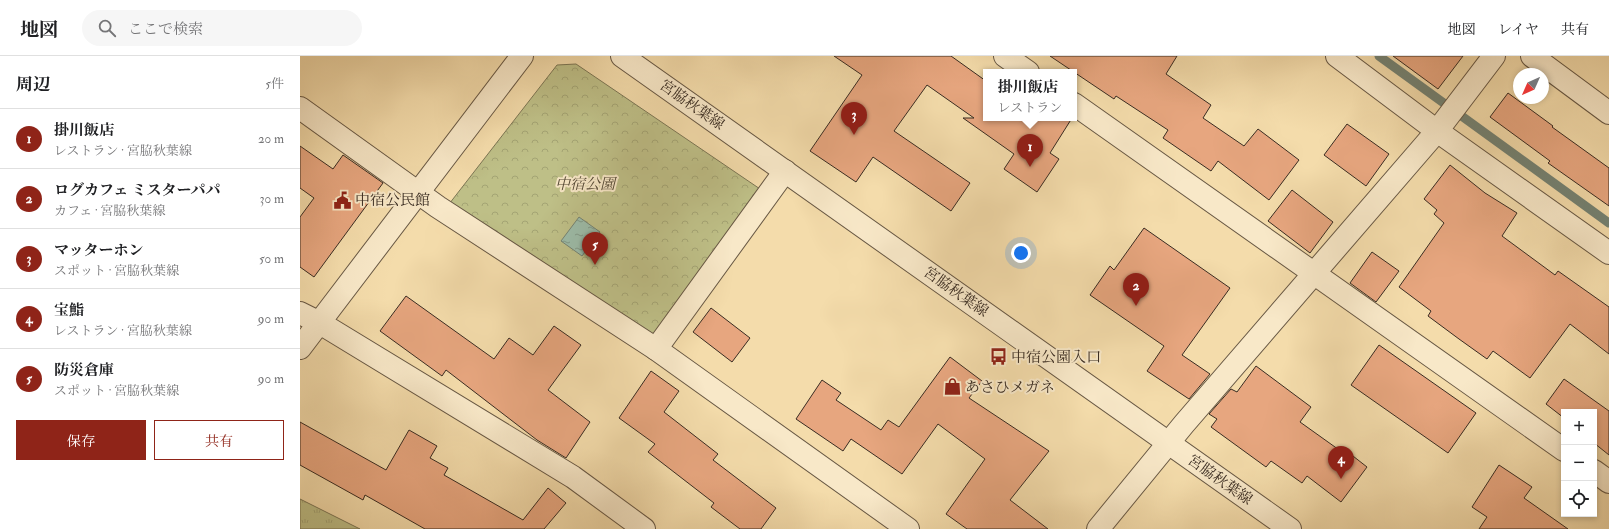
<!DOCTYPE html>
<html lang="ja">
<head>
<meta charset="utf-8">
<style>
	:root { --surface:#fff; --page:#f6f6f6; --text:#202124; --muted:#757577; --line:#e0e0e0; --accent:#8f2418 }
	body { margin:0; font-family:"IM FELL Double Pica","Noto Serif JP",serif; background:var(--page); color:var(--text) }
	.controls { position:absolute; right:12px; bottom:12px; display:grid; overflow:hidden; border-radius:0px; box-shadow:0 2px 6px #0003 }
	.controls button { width:36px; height:36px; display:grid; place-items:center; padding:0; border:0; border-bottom:1px solid var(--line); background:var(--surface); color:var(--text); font:20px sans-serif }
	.compass { position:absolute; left:1213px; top:12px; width:36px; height:36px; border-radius:50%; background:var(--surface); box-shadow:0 2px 6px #0003; rotate:225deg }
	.you { position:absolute; left:721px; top:197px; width:14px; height:14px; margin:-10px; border:3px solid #fff; border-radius:50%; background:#1a73e8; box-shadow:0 0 0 6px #1a73e833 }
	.badge { display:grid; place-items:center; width:26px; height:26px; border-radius:50%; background:var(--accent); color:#fff; font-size:13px; font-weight:700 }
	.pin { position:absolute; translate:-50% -33px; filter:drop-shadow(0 1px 2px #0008) }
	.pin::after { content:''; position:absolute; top:21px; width:14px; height:12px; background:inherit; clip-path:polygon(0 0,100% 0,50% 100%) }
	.popup { position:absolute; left:683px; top:13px; width:94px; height:52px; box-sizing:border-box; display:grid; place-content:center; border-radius:0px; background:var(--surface); filter:drop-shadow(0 1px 3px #0005); font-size:13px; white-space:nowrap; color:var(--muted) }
	.popup b { font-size:15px; color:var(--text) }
	.popup::after { content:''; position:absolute; left:50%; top:100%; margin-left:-8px; border:8px solid transparent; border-top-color:var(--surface) }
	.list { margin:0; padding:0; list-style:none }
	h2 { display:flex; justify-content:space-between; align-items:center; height:52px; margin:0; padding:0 16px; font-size:17px }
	h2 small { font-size:13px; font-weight:400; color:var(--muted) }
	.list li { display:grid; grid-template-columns:26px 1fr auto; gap:12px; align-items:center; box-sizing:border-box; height:60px; padding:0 16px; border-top:1px solid var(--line) }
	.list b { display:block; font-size:15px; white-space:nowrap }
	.list p { margin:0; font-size:13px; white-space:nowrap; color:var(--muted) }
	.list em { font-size:13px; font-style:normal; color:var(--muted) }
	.actions { display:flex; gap:8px; padding:12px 16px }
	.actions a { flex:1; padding:9px 0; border:1px solid var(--accent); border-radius:0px; text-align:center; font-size:14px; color:var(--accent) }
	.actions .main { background:var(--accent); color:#fff }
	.icon { flex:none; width:22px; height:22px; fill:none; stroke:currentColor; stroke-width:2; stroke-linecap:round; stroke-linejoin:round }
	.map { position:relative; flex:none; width:1309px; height:473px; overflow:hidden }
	header { display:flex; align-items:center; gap:24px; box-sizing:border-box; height:56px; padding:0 20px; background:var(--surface); border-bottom:1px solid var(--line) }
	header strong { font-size:19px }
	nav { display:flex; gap:22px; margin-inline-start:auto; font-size:14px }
	.search { width:280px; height:36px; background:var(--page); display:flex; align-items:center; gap:10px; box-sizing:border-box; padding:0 14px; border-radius:22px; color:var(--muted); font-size:15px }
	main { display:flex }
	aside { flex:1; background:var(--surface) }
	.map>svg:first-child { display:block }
</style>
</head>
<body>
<header>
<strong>地図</strong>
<div class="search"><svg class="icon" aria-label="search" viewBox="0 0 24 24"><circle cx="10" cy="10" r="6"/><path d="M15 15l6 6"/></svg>ここで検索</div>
<nav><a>地図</a><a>レイヤ</a><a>共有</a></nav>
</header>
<main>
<aside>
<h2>周辺<small>5件</small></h2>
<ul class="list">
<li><span class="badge">1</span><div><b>掛川飯店</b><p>レストラン · 宮脇秋葉線</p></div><em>20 m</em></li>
<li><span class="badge">2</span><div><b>ログカフェ ミスターパパ</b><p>カフェ · 宮脇秋葉線</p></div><em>30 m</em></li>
<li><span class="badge">3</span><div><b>マッターホン</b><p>スポット · 宮脇秋葉線</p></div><em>50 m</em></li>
<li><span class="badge">4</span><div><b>宝鮨</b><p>レストラン · 宮脇秋葉線</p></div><em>90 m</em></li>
<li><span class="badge">5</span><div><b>防災倉庫</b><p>スポット · 宮脇秋葉線</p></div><em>90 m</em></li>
</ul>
<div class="actions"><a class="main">保存</a><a>共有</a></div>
</aside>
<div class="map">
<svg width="1309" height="473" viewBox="0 0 1309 473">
	<defs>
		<pattern id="grass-tufts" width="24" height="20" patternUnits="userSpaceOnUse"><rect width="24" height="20" fill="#bebf87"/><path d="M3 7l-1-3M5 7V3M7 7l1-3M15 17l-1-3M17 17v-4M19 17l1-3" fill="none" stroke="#a4a474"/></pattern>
		<pattern id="park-crowns" width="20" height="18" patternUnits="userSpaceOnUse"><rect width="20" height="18" fill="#bebf87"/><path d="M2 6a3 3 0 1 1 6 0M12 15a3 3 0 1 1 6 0" fill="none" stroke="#a4a474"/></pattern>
		<pattern id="water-ripples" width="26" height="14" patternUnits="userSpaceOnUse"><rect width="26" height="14" fill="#9cbca9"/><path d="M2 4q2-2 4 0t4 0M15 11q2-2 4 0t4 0" fill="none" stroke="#809989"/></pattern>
	</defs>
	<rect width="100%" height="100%" fill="#f4dcab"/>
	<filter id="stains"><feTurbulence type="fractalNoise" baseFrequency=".005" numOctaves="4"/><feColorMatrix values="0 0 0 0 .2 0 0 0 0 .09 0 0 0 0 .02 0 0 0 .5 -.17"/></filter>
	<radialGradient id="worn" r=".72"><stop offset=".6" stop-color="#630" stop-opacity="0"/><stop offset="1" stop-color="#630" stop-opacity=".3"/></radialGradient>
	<path fill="url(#grass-tufts)" stroke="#7c7654" d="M0 443 60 473H0Z"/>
	<path fill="url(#park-crowns)" stroke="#7c7654" d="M276 8 463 135 356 285 146 152 257 9Z"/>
	<path fill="url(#water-ripples)" stroke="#748273" d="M279 161 300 176 282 200 261 185Z"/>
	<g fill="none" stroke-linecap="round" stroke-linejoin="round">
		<path stroke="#748273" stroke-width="9" d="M1079 0 1309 167"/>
	</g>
	<g fill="#e7a67f" stroke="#392c22">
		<path d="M534 0H651L686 25V62H772L750 97 759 103 737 136 704 113 714 98 663 62H674L627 29 594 75 670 127 651 155 573 101 556 126 510 95 562 19Z"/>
		<path d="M750 0H877L866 18 911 49 903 62 944 90 958 73 999 104 969 144 918 105 911 115 863 82 868 74 816 40 814 43Z"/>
		<path d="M1093 0H1163L1138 33Z"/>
		<path d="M1208 37 1253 70 1252 71 1309 112V150L1248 107 1250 105 1190 61Z"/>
		<path d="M1047 68 1089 98 1066 130 1024 99Z"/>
		<path d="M0 90 33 113 43 99 83 127 14 221 0 211V161L14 142 0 132Z"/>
		<path d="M1150 109 1185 137 1217 157 1202 180 1255 219 1258 215 1309 251V298L1270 268 1230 322 1193 295 1187 303 1159 283 1128 260 1131 255 1099 231 1144 167 1134 158 1137 154 1124 143Z"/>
		<path d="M992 134 1033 166 1010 197 968 165Z"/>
		<path d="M844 172 930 232 882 299 910 318 889 343 847 315 864 290 790 239 810 210 814 214Z"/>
		<path d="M1072 196 1099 215 1076 246 1050 227Z"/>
		<path d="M106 240 194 303 209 282 233 299 254 270 281 289 248 334 290 366 266 402 237 384 146 314 142 320 80 275Z"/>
		<path d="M411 252 450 282 432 306 393 276Z"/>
		<path d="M1079 289 1176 357 1148 397 1051 329Z"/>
		<path d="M650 301 682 325 669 342 749 395 710 444 748 473H667L646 458 685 403 638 368 602 418 551 383 543 395 496 363 522 324 541 337 536 344 581 374 588 364 599 371Z"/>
		<path d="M956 310 1011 351 1000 366 1042 396 1044 393 1067 411 1041 446 1007 420 1002 427 971 405 966 411 911 371 917 363 909 358 931 333 937 336Z"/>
		<path d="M351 315 379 335 364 356 418 398 413 404 476 452 461 473H440L411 451 414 447 348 396 355 388 319 362Z"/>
		<path d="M1264 323 1309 355V399L1294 387V356H1264V362L1246 348Z"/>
		<path d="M0 366 86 414 109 374 137 390 130 402 148 412 144 419 223 464 248 432 266 447 244 473H125L65 439 63 444 0 409Z"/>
		<path d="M1199 409 1232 431 1224 442 1268 473H1179L1187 461 1172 451Z"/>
	</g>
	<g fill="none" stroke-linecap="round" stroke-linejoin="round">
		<defs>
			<g id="minor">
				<path d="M705 0 728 16"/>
				<path d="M1037 0 1137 75 1309 197"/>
				<path d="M1232 0 1309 57"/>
				<path d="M774 48 1264 394"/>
				<path d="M0 52 138 151 356 293 608 473"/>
				<path d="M0 257 20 267 273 421 344 473"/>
				<path d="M356 293 485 115"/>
				<path d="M1294 415 1309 426"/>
				<path d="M798 473 884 368 1137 75 1194 0"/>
			</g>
			<g id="tertiary">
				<path d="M322 0 990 473"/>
				<path d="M0 292 222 0"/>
			</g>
		</defs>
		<use href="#minor" stroke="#685844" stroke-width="24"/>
		<use href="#tertiary" stroke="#685844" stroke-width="24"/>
		<use href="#minor" stroke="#f8e8c8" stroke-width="22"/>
		<use href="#tertiary" stroke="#f8e8c8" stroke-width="22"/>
	</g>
	<defs>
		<symbol id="civic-bare" viewBox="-9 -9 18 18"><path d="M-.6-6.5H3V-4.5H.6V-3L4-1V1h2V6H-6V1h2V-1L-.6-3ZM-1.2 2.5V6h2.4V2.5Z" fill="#8f2418" stroke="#f8e8c8" stroke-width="2.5" paint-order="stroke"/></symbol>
		<symbol id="bus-bare" viewBox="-9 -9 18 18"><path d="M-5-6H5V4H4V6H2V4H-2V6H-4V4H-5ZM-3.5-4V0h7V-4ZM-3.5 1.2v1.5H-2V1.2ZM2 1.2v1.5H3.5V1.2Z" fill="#8f2418" stroke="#f8e8c8" stroke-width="2.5" paint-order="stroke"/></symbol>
		<symbol id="shop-bare" viewBox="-9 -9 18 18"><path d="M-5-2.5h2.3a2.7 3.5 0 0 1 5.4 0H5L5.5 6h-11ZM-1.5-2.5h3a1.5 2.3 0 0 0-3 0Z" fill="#8f2418" stroke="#f8e8c8" stroke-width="2.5" paint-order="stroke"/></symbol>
	</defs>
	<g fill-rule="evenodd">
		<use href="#civic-bare" x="30" y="132" width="25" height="25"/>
		<use href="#bus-bare" x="686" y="288" width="25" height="25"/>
		<use href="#shop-bare" x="640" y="318" width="25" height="25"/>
	</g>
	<g text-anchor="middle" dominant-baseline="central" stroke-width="4" stroke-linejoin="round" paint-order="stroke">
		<g font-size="15" fill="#392c22" stroke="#f8e8c8">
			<text transform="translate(392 49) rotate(35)">宮脇秋葉線</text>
			<text transform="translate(656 236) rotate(35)">宮脇秋葉線</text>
			<text transform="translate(920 424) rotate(35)">宮脇秋葉線</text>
		</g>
		<g font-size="15" font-style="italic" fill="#544936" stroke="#f8e8c8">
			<text x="285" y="128">中宿公園</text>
		</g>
		<g font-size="15" fill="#392c22" stroke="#f8e8c8" text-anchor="start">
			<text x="55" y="144">中宿公民館</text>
			<text x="711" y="301">中宿公園入口</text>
			<text x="665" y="331">あさひメガネ</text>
		</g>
	</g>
	<rect width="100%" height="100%" filter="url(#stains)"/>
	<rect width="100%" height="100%" fill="url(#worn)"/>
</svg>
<div class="controls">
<button>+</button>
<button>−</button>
<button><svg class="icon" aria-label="locate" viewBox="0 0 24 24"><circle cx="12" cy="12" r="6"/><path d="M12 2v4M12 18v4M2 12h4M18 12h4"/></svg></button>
</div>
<svg class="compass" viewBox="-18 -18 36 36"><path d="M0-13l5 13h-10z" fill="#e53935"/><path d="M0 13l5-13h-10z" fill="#757577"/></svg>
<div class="you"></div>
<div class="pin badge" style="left:730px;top:111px">1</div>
<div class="popup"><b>掛川飯店</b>レストラン</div>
<div class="pin badge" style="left:836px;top:250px">2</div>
<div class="pin badge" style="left:554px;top:79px">3</div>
<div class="pin badge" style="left:1041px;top:423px">4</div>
<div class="pin badge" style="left:295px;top:209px">5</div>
</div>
</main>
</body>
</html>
